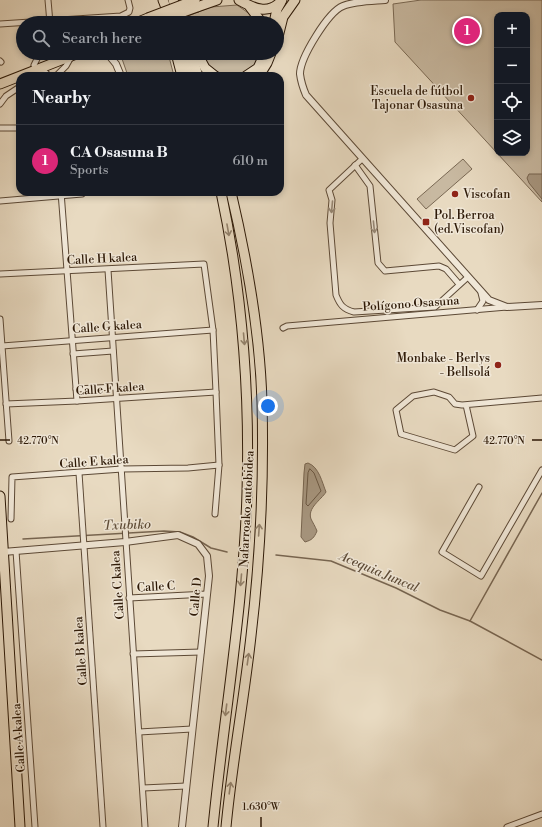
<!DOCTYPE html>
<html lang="en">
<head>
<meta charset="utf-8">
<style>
	:root { --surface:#171b24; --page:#20242c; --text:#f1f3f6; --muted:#9ea1a6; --line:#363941; --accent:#db2777 }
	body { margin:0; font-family:"Libre Bodoni",serif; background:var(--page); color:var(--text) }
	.controls { position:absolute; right:12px; top:12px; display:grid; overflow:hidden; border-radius:8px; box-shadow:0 2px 6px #0003 }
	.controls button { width:36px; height:36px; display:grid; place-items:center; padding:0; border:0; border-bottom:1px solid var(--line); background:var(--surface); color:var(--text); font:20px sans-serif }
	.you { position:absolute; left:268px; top:406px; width:14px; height:14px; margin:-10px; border:3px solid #fff; border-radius:50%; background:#1a73e8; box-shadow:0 0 0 6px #1a73e833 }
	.badge { display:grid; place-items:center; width:26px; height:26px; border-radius:50%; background:var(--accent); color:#fff; font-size:13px; font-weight:700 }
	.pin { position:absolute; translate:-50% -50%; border:2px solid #fff; box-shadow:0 1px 4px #0006 }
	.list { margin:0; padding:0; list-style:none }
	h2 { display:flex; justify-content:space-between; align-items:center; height:52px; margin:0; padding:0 16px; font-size:17px }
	h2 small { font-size:13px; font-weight:400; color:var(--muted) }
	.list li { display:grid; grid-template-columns:26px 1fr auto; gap:12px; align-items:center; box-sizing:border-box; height:72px; padding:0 16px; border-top:1px solid var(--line) }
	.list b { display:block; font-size:15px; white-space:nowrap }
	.list p { margin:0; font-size:13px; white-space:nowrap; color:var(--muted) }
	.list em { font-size:13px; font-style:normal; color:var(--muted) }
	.icon { flex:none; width:22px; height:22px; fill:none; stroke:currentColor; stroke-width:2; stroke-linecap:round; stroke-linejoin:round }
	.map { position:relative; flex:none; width:542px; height:827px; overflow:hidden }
	.search { position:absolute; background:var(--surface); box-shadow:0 2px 6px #0003; left:16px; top:16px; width:268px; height:44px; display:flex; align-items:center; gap:10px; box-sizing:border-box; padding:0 14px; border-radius:22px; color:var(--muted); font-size:15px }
	.panel { position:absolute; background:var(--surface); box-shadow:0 2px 6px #0003; left:16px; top:72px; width:268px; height:124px; border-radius:12px }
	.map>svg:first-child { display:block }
</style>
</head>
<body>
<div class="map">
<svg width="542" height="827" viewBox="0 0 542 827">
	<rect width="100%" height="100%" fill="#e8dac1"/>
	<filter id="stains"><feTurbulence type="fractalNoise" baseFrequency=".005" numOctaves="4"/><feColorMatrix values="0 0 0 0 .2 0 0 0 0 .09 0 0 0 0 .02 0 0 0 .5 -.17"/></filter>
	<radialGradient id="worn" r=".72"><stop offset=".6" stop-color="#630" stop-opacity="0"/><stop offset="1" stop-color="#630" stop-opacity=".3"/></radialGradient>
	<g fill="#c8b9a1" stroke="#7a6954" fill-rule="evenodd">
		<path d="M421 0H542V202L395 42 393 4ZM497 15H527V153H497Z"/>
		<path d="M237 5 254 17 257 23H191L188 16 211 7Z"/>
		<path d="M120 53H168L174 76H128Z"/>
		<path d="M200 53H261C260 57 259 62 256 65 253 69 248 71 244 73 225 80 209 70 200 53Z"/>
		<path d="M463 159 472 169 426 209 417 199Z"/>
	</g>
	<g fill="#a89882" stroke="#776551">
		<path d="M529 174H542V199L529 183 527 178Z"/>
		<path d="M308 463C319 467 322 482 326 492 321 500 307 508 311 519 313 523 315 526 317 531 314 538 312 540 305 542L301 537 304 473 305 464Z"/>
	</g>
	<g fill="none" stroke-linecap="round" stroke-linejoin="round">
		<path stroke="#6a5844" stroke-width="1" d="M310 469 314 473 321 491 308 506 306 504 308 473Z"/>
		<g stroke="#776551" stroke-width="1.5">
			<path d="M23 539 164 531 180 532 193 537 211 548 227 552"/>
			<path d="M276 555 331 561 396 588 440 610 470 621 542 660"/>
			<path d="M470 621 542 493"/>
		</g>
		<defs>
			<g id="minor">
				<path d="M48 0 50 23"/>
				<path d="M0 24 121 16 129 12 130 8 128 0"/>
				<path d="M0 61 1 62"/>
				<path d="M34 65 40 53"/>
				<path d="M36 70 45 72 49 76"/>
				<path d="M56 76 66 66 71 57"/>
				<path d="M0 104 6 96 18 88"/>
				<path d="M0 128H20"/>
				<path d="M362 159 329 190 332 200 330 223 336 295C340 305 343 309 354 312L435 307 468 277"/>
				<path d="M355 165 370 186 378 263 385 271 439 266 446 269 459 284"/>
				<path d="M61 192 77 401"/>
				<path d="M0 201 82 194"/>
				<path d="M108 270 145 827"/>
				<path d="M0 274 204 264 213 330 216 392 219 465 215 514"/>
				<path d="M477 310 483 301 481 293"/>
				<path d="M0 319 9 441"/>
				<path d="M283 328 287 326 507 307"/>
				<path d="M2 346 213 330"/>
				<path d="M73 354 113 351"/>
				<path d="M76 389 116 387"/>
				<path d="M6 404 77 401 216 392"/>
				<path d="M466 405 473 436 455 450 401 434 396 410 413 396 434 392 449 397 455 404 462 405 542 398"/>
				<path d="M79 473 103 827"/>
				<path d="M479 487 442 552 481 576 542 470"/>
				<path d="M11 519 12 477 122 469 188 468 219 465"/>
				<path d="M16 551 35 827"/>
				<path d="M129 598 207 594"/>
				<path d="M133 654 201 652"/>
				<path d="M139 732 192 729"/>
				<path d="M143 788 186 786"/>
				<path d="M507 827 542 814"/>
			</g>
			<g id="tertiary">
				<path d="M385 0C372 1 355 1 343 6 328 12 300 58 300 74 301 82 303 88 306 95L489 300 507 307 542 305"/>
				<path d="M107 53 116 64 121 76"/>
				<path d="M3 552 125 542 178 535 198 544 207 556 209 576 182 827"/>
			</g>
			<g id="trunk">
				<path d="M239 0C253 8 269 16 282 0"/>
				<path d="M197 7 217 0"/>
				<path d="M250 7 262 23"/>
				<path d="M136 23 148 18"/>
				<path d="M197 53 205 68 215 76"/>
				<path d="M246 76 258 68 265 53"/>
				<path d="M0 84 79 53"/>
				<path d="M0 496 20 827"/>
			</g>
			<g id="motorway">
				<path d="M163 0 172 23"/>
				<path d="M173 0 181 23"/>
				<path d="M274 23 277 9 281 2"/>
				<path d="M277 41 283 17 295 0"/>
				<path d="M176 53 182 76"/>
				<path d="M182 53 190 76"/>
				<path d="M191 53 198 76"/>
				<path d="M259 76 267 63 271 53"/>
				<path d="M213 827C224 715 244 604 247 492 250 391 242 291 221 192"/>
				<path d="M226 827C232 763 244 700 251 636 260 560 264 478 262 402 260 332 247 260 231 192"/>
			</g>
		</defs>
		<use href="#minor" stroke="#5c4936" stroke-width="7"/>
		<use href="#tertiary" stroke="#5c4936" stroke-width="8"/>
		<use href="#trunk" stroke="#2d1907" stroke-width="11"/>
		<use href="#motorway" stroke="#2d1907" stroke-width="11"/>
		<use href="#minor" stroke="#f0e7d7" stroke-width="5"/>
		<use href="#tertiary" stroke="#f0e7d7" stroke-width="6"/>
		<use href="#trunk" stroke="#e8dac1" stroke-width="9"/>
		<use href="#motorway" stroke="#e8dac1" stroke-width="9"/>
		<defs>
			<g id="trunk-bridge">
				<path d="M148 18 195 0"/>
				<path d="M153 23 197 7"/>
			</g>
		</defs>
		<use href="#trunk-bridge" stroke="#2d1907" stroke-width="11" stroke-linecap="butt"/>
		<use href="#trunk-bridge" stroke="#e8dac1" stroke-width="9"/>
	</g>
	<defs><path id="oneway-shaft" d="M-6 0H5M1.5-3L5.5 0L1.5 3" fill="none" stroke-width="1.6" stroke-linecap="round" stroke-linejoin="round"/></defs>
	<g stroke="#988a79">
		<use href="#oneway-shaft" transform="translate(332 207) rotate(95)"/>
		<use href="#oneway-shaft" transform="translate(374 227) rotate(84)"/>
	</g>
	<g stroke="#94836d">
		<use href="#oneway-shaft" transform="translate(228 230) rotate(80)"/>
		<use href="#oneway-shaft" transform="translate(244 339) rotate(85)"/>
		<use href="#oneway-shaft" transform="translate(259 530) rotate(-86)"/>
		<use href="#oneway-shaft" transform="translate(241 580) rotate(95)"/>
		<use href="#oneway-shaft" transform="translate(248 659) rotate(-82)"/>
		<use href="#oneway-shaft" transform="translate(226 710) rotate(97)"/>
		<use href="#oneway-shaft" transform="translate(230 788) rotate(-82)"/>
	</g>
	<path fill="none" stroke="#2d1907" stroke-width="1.5" d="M0 440H10M532 440H542M261 817V827"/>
	<g fill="#8f2418" stroke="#f0e7d7" stroke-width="1.5">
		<circle cx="471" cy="98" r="4"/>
		<circle cx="455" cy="194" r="4"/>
		<rect x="422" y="218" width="8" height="8" rx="2"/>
		<circle cx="498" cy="365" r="4"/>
	</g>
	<g text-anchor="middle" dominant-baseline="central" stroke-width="3" stroke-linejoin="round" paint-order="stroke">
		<g font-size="12" fill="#2d1907" stroke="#f0e7d7" text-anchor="end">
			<text x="463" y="91">Escuela de fútbol<tspan x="463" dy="14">Tajonar Osasuna</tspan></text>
			<text x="463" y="194" text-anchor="start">Viscofan</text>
			<text x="434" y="215" text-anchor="start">Pol. Berroa<tspan x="434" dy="14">(ed.Viscofan)</tspan></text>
			<text x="490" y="358">Monbake - Berlys<tspan x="490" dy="14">- Bellsolá</tspan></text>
		</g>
		<g font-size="12" fill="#2d1907" stroke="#f0e7d7">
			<text transform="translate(102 259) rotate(-3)">Calle H kalea</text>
			<text transform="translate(411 304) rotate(-4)">Polígono Osasuna</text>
			<text transform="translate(107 327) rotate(-4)">Calle G kalea</text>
			<text transform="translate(110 389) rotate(-4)">Calle F kalea</text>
			<text transform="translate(94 462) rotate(-4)">Calle E kalea</text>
			<text transform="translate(247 509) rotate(-87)">Nafarroako autobidea</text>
			<text transform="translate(118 585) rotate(-94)">Calle C kalea</text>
			<text transform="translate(156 587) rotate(-3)">Calle C</text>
			<text transform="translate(196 597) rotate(-85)">Calle D</text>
			<text transform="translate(81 651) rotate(-94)">Calle B kalea</text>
			<text transform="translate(19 738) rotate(-94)">Calle A kalea</text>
		</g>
		<g font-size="13" font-style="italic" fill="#5e4c38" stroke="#f0e7d7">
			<text transform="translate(127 525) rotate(-2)">Txubiko</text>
			<text transform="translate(379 572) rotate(23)">Acequia Juncal</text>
		</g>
	</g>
	<g font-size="10" text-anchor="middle" fill="#2d1907" stroke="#f0e7d7" stroke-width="3" stroke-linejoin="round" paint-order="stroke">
		<text x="38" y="444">42.770°N</text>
		<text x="504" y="444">42.770°N</text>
		<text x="261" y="810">1.630°W</text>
	</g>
	<rect width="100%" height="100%" filter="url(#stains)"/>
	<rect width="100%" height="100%" fill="url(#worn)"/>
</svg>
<div class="controls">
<button>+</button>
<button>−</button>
<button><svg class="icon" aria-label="locate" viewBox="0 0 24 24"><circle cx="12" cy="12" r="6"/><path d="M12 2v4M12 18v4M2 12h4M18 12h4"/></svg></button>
<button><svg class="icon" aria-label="layers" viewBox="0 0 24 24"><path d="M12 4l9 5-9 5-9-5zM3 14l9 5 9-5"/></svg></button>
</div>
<div class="you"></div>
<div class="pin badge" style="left:467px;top:31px">1</div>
<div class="search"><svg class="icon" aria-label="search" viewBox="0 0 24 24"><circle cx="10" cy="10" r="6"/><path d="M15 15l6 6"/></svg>Search here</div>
<section class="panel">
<h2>Nearby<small></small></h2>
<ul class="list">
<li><span class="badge">1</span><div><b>CA Osasuna B</b><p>Sports</p></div><em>610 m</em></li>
</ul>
</section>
</div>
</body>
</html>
